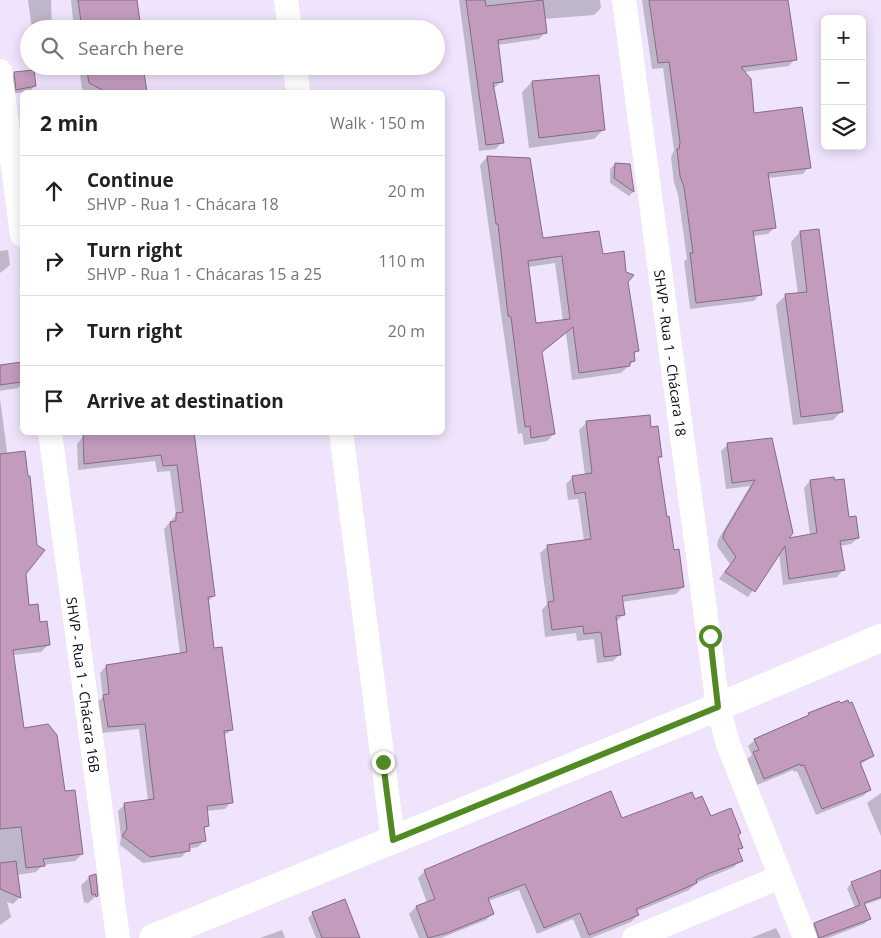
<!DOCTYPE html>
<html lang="en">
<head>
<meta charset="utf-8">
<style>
	:root { --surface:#fff; --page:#f6f6f6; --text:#202124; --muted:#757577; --line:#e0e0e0 }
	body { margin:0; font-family:"Open Sans",sans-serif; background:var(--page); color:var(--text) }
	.controls { position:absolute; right:15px; top:15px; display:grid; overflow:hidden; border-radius:8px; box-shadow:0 2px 12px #0003 }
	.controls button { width:45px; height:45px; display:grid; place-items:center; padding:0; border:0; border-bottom:1px solid var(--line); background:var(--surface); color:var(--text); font:25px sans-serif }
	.stop { position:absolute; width:15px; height:15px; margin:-11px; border:4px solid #518923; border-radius:50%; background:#fff }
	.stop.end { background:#518923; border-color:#fff; box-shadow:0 1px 5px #0008 }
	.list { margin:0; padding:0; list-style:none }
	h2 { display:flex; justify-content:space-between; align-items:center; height:65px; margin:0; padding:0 20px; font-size:21px }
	h2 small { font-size:16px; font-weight:400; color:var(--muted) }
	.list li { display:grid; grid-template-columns:32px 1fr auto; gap:15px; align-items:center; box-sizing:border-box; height:70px; padding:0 20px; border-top:1px solid var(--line) }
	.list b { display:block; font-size:19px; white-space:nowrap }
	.list p { margin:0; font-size:16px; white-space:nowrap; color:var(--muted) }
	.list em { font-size:16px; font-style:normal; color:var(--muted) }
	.icon { flex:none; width:28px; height:28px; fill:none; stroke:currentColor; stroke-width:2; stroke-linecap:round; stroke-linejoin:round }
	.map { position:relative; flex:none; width:881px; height:938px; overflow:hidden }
	.search { position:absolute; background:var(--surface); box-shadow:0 2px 12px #0003; left:20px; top:20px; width:425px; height:55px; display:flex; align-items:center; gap:12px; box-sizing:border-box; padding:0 18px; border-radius:28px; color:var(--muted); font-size:19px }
	.panel { position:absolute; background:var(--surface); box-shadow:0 2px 12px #0003; left:20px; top:90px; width:425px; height:345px; border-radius:8px }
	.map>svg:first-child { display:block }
</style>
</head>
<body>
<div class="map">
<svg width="881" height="938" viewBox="0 0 881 938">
	<rect width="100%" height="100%" fill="#efe4fc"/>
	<g fill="#0003" fill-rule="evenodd">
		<path d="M28 0H51L52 29H32Z"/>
		<path d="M71 0H136L140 29H74Z"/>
		<path d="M459 0H600L601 8 594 15 544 19 546 32 539 39 497 45 502 81 493 89 502 142 496 149 479 151Z"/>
		<path d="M642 0H787L795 59 789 66 744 72 753 114 809 167 803 174 768 178 774 228 768 234 753 236 760 294 754 301 690 309 684 261 687 259 678 194 674 183 671 157 674 150 663 68 652 69Z"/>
		<path d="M79 66H145L143 73 145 92H88L82 89Z"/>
		<path d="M15 73 35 86 30 91 12 94 10 78Z"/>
		<path d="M532 82 604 129 594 139 529 148 522 92Z"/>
		<path d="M487 157 542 240 602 255 627 282 637 351 633 355 634 361 621 373 572 380 566 333 541 353 554 434 547 441 524 445 522 433 518 434 480 165ZM555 263 563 321 535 325 528 267Z"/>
		<path d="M615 164 629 165 633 192 629 196 610 183V169Z"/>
		<path d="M800 232 842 411 833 420 793 425 776 305 785 296 798 294 791 242Z"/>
		<path d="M8 250 10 265 0 273V251Z"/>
		<path d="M22 363V384L18 388 0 391V366Z"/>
		<path d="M0 399 28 607 48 645 41 652 13 655 23 730 64 793 82 854 75 861 43 865 36 872 17 875 19 898 13 904 7 902 11 917 0 925Z"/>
		<path d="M649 416 650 428 661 456 657 460 665 518 683 587 676 594 622 602 623 615 616 622 620 654 613 661 597 663 594 639 577 641 576 633 545 637 542 610 547 604 540 553 548 546 584 541 578 499 568 500 566 484 573 477 585 475 579 430 586 423Z"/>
		<path d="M193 432 214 596 207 602 213 650 232 730 223 736 231 802 225 809 206 811 208 825 203 830 204 841 198 847 188 849 182 857 143 863 120 845 121 837 118 811 124 805 148 801 139 729 102 733 97 702 103 697 100 673 106 666 180 654 164 529 176 515 170 471 157 472 155 461 78 470 77 444 86 433Z"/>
		<path d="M771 439 787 540 810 536 804 488 810 481 848 519 858 538 851 544 840 546 843 570 837 577 783 585 779 553 748 597 719 579 730 564 717 546 718 540 750 486 726 489 721 451 728 444Z"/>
		<path d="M840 705 873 756 860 765 870 790 863 796 816 815 797 771 794 772 793 770 757 785 747 759 752 755 748 746 755 740Z"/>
		<path d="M881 793V836L867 803Z"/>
		<path d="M695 801 710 818 737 835 742 847 738 851 741 860 734 867 696 883 689 890 636 912 638 915 631 922 591 938H581L573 919 537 934 519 890 488 901 493 913 486 920 441 938H419L409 914 416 907 427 903 418 878 425 871Z"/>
		<path d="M881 871V899L864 905 869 919 864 924 828 938H813L810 929 814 924 855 908 847 888 852 883Z"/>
		<path d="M90 877 97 895 87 904V902L84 903 81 885Z"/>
		<path d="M313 913 354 938H316L308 918Z"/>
		<path d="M776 928 781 938H751Z"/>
		<path d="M282 930 285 938H260Z"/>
	</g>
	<g fill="#c29bbd" stroke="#846c81" fill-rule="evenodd">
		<path d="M78 0H137L141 29H82Z"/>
		<path d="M466 0H485L486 6 543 0 547 33 498 40 503 82 493 83 504 143 486 145Z"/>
		<path d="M649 0H788L797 60 741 67 751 79 754 113 802 107 811 168 768 173 776 228 753 231 762 295 696 303 690 253H693L684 187 680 176 677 149H679L680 142 669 62 658 63Z"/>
		<path d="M86 66H143L147 92H106L89 83Z"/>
		<path d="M34 70 36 86 16 90 14 72Z"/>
		<path d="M599 75 605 130 539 138 532 81Z"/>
		<path d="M487 156 530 158 543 238 599 231 603 254 624 251 626 272 634 275 628 282 639 351 634 352 635 361 630 362V366L579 373 573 327 542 352 555 434 531 438 530 426 525 427 511 317 508 316 498 224H496ZM562 256 570 319 536 323 528 261Z"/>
		<path d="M615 163 630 164 634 192 614 178Z"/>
		<path d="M819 229 843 412 801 417 785 294 807 292 800 231Z"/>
		<path d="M22 362V382L0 385V365Z"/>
		<path d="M650 415 651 427 658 426 662 457H658L667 517 669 516 674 550 679 549 684 587 622 596 625 615 616 616 621 655 604 657 601 632 584 634 583 626 552 630 548 602 554 601 547 545 591 539 585 492 575 494 572 476 592 473 586 421Z"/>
		<path d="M83 432H194L215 596 208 597 214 648 222 647 233 730 224 731 233 803 207 806 209 826 204 827 206 841 189 844 190 851 150 857 122 836 127 829 124 803 154 799 145 724 108 727 103 695 109 694 106 665 187 652 170 522 176 521V513L183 512 177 465 163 466 161 455 84 464Z"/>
		<path d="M772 438 793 533 789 538 817 533 810 480 834 477 835 480 844 479 849 517 856 516 859 538 840 541 845 570 789 579 785 546 755 592 725 572 736 557 723 538 724 533 755 480 732 483 727 443Z"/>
		<path d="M25 451 28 476H30L37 545 45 550 26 574 29 605 38 604 40 622 47 621 50 645 13 650 24 728 48 724 57 735 65 791 75 790 83 854 43 859 45 866 26 868 21 827 0 829V454Z"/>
		<path d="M848 700 849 703 852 702 874 756 860 762 871 790 822 809 804 765 801 766 800 764 764 779 753 752 759 750 754 739 809 715 808 713 839 701 841 703Z"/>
		<path d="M611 791 622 818 692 792 695 799 702 796 711 816 731 808 741 833 738 835 743 848 738 849 743 861 710 873 696 880 697 883 636 909 639 915 589 935 580 913 544 928 525 884 488 898 494 914 447 933 428 938 416 906 435 899 424 870Z"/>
		<path d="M16 861 21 898 0 889V863Z"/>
		<path d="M881 870V897L864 903 871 919 819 938 814 923 860 905 851 882Z"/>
		<path d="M96 874 98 896 96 897 95 894 92 895 89 876Z"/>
		<path d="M345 899 360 938H322L312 912Z"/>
	</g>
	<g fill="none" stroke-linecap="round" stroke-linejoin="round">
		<g stroke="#fff" stroke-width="24">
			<path d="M286 0 290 29"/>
			<path id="s1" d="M624 0 718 707 728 744 805 938"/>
			<path d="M295 66 298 92"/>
			<path d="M0 71 22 235"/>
			<path id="s2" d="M50 432 118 938"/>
			<path d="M341 432 393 840"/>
			<path d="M634 938 780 877"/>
		</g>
		<path stroke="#fff" stroke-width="28" d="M153 938 718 707 881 638"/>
	</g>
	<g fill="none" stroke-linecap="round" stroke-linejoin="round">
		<path stroke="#518923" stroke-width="6" d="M383 762 393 840 718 707 710 636"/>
	</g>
	<g text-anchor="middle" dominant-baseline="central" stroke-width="4" stroke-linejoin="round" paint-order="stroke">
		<g font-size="14" fill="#0d0912" stroke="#f8f5fb">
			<text stroke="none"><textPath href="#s1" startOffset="356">SHVP - Rua 1 - Chácara 18</textPath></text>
			<text stroke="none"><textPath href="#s2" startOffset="255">SHVP - Rua 1 - Chácara 16B</textPath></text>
		</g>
	</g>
</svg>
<div class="controls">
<button>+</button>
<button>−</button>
<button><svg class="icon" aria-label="layers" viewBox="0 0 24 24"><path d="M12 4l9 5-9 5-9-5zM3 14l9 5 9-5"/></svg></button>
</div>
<div class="stop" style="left:710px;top:636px"></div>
<div class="stop end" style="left:383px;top:762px"></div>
<div class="search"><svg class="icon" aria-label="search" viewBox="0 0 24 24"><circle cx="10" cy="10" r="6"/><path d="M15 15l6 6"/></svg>Search here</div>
<section class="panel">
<h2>2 min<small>Walk · 150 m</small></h2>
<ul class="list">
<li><svg class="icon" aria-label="ahead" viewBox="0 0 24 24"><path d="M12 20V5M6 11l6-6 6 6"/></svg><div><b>Continue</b><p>SHVP - Rua 1 - Chácara 18</p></div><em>20 m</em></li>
<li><svg class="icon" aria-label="right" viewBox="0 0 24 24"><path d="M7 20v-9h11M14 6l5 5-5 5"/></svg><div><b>Turn right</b><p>SHVP - Rua 1 - Chácaras 15 a 25</p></div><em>110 m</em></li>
<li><svg class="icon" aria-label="right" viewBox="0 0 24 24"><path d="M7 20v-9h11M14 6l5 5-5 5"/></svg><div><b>Turn right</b></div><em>20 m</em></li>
<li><svg class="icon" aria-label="arrive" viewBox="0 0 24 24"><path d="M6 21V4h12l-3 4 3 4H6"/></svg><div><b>Arrive at destination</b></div></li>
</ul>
</section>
</div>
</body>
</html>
